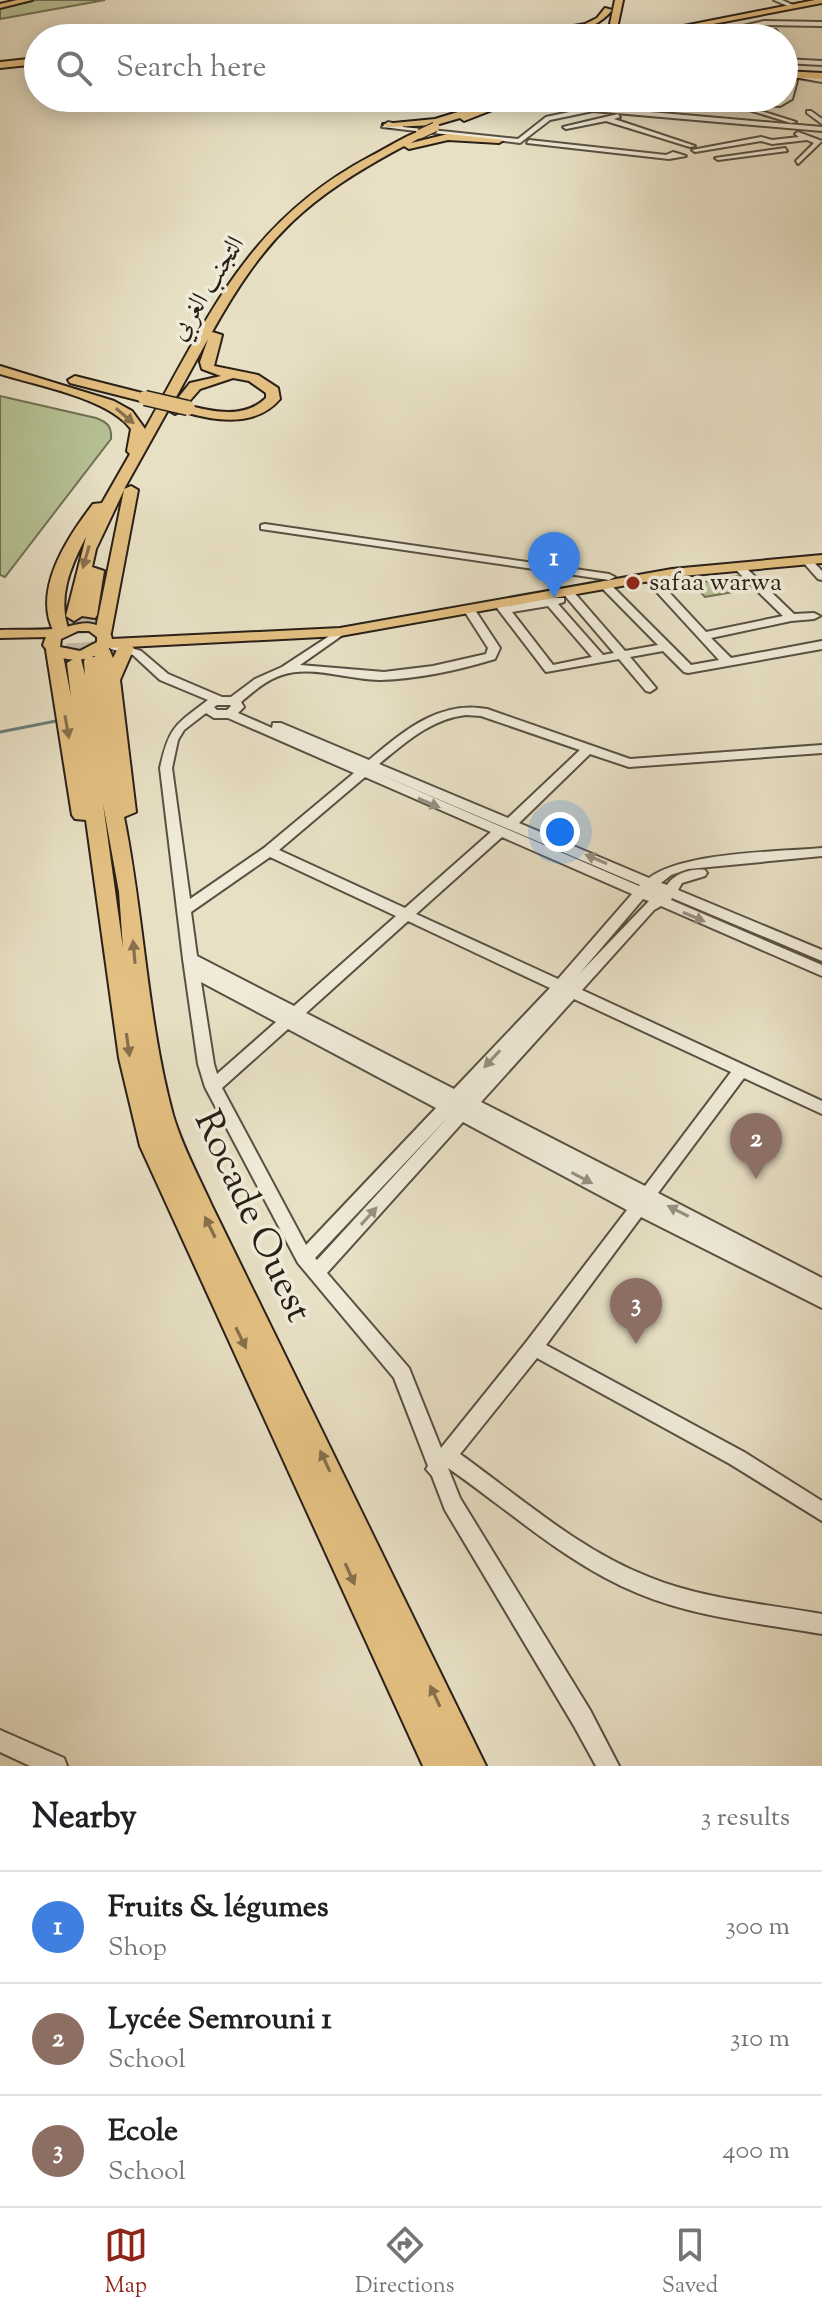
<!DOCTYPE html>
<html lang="en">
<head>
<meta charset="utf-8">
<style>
	:root { --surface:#fff; --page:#f2f2f2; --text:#202124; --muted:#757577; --line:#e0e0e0; --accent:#8f2418 }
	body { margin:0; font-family:"Sorts Mill Goudy",Amiri,serif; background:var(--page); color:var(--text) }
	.you { position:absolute; left:560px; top:832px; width:28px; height:28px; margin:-20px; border:6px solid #fff; border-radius:50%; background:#1a73e8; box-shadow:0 0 0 12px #1a73e833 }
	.badge { display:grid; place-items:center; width:52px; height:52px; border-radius:50%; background:var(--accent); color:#fff; font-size:26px; font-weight:700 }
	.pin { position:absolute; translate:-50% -66px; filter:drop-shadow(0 2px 4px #0008) }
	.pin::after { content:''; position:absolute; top:42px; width:28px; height:24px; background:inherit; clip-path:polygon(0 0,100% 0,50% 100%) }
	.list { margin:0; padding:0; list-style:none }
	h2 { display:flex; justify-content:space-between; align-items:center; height:104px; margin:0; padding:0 32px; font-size:34px }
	h2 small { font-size:26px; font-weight:400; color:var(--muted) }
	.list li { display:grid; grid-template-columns:52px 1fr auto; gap:24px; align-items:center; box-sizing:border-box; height:112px; padding:0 32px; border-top:2px solid var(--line) }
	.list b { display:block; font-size:30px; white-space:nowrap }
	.list p { margin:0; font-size:26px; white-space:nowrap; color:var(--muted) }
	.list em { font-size:26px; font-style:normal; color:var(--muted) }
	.icon { flex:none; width:44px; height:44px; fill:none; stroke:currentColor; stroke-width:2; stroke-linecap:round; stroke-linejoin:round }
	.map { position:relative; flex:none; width:822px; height:1766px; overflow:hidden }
	.search { position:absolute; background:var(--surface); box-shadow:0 4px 20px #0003; left:24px; right:24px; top:24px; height:88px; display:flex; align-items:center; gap:20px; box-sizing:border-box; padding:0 28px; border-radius:44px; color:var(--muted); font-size:30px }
	.sheet { height:440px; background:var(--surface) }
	nav { display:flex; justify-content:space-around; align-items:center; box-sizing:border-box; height:112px; border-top:2px solid var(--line); background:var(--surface); font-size:22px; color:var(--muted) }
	nav a { display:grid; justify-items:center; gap:4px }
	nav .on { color:var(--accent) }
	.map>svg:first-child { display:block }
</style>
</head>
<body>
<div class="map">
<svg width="822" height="1766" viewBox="0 0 822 1766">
	<rect width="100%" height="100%" fill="#e8e0c5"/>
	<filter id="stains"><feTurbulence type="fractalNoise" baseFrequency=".0025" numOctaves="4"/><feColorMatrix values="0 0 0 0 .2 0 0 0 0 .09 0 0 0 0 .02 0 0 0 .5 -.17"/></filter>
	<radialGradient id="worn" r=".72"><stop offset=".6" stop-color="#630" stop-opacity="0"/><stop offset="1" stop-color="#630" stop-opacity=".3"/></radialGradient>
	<g fill="#b6c294" stroke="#707156" stroke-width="2">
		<path d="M36 0H105L0 19V8Z"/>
		<path d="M0 396 96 418C107 422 112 426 111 439L5 577 0 575Z"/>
		<path d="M737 576 750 589 705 597 693 584Z"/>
	</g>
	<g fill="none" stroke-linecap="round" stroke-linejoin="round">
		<path stroke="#6b7e78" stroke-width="3" d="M0 732 56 721"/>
		<g stroke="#c2baa2" stroke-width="18" stroke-dasharray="18 9" stroke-linecap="butt">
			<path d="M89 615 92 661"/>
			<path d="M74 616 75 663"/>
		</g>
		<defs>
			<g id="minor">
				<path d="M774 0H782L795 6 790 7Z"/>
				<path d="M764 21 822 22V26L764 25 742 29 739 27Z"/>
				<path d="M746 28 748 31 722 37 719 35Z"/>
				<path d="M776 30 778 33 743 38 746 36Z"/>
				<path d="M784 59 822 61V65L784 63Z"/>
				<path d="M795 74 822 78V82L793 77Z"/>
				<path d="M784 77 797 81 792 99 780 106 753 104 755 101 779 102 787 97 791 82 784 81Z"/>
				<path d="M710 98H720L796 122 791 123Z"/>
				<path d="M593 107 822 127V131L593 111 550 120 520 143 382 127 388 122 402 125 403 127 518 139 546 117Z"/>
				<path d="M807 111H811L822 119V124L807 113Z"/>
				<path d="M618 114 620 117 614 119 695 146 690 147 606 121 566 129 563 127Z"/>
				<path d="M798 132 822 141 798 164 796 161 814 143 807 140 772 144 761 141 695 152 692 150 761 137 772 140 799 137 795 134Z"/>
				<path d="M529 140 666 155 673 152 686 156 669 159 527 143Z"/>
				<path d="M785 148 787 151 718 160 715 158Z"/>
				<path d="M265 524 609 574 615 577 609 580 261 529V525Z"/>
				<path d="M806 557 810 558 822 571V580L818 579 801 560Z"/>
				<path d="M739 564 743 565 794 614 814 613 820 616 814 619 791 621 711 638 731 658 822 641V649L688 673 684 672 663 651 630 657 656 688 650 692 646 691 619 659 546 672 494 604 500 601 508 606 550 598H564V602L558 604 603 655 614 653 561 591 567 588 571 589 625 651 658 645 598 584 604 581 608 582 691 665 719 660 643 577 645 575H653L706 632 783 616 735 569 734 567ZM548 606 592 657 553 665 512 612Z"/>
				<path d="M469 606 473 607 500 648 495 659C459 670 418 679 380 680 348 680 313 665 282 675 266 680 253 692 241 702L244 707 238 713 272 728 273 723H281L369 760C404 731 439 700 487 709L630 759 822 745V753L629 767 590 754 519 823 649 878C684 852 777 852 822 848V856L688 869 671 875 661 883 667 885C674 874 692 868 705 870L707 873 705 876 682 883 678 890 822 950V961L672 898 671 900 822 965V976L661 906 654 910 582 990 822 1101V1114L744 1078 658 1193 822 1278V1308L641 1217 546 1345 744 1452 822 1501V1521L730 1464 537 1358 460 1454C520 1497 579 1550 649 1577 703 1599 765 1604 822 1614V1634C760 1623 696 1618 637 1593 567 1564 510 1511 448 1468L460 1498 590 1710 619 1766H596L574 1726 445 1510 432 1476 426 1469 428 1466 394 1378 298 1263 205 1087 198 1064 183 959 160 768C169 727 175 725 208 700L160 680 133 655 111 649 109 647 115 643 141 651 168 674 222 697H231L255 679 282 667 340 629 344 630V634L300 665 384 672 433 666 486 654 488 648 463 609ZM217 705H230L231 706 227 710H217L214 707ZM206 713 214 718H228L354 773 264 848 190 899 172 768 178 740 184 730ZM466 715 481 716 580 750 508 818 379 764C406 742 431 719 466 715ZM372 771 640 885 639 886ZM365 777 491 832 405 908 279 850ZM502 837 632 894 558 979 416 914ZM270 857 396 916 294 1006 197 956 191 912ZM643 899 649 901 580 973ZM408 921 550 988 454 1089 306 1013ZM201 982 276 1022 217 1074 214 1064ZM574 999 731 1072 645 1186 481 1102ZM288 1029 436 1108 306 1245 222 1088ZM450 1115 317 1260 315 1258ZM463 1122 627 1210 527 1341 441 1448 409 1368 327 1273Z"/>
				<path d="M0 1730 64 1758 67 1766H30L0 1752Z"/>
			</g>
			<path id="major" d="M822 555V563L672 577 340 636 108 648C90 662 69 663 49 653L43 645 46 637 0 638V630C19 629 41 631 60 628 83 624 88 618 110 632L112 639 340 628 672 569ZM78 631H89L97 637V642L80 651 60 647 61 639Z"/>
			<g id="highway">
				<path d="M17 0H32L0 8V4Z"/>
				<path d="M615 0H623L615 38H607Z"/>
				<path d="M815 0H822V3L640 38H623Z"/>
				<path d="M605 8 612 10C591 38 539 38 506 38L585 24 597 18Z"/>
				<path d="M38 58V64L0 68V62Z"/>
				<path d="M784 71 822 73V79L784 77Z"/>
				<path d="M510 98H523L464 121 460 118 436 125 388 127 383 124 435 119 474 107 478 110Z"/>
				<path d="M420 131 423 136 411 143 448 134 504 140 499 143 448 140 409 149 404 146C307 198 266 235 212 332L222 335 214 366 258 375 278 388 280 399C255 428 214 421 181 411L175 414 168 410 124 489 131 486 138 490 111 633 103 638 95 633 124 490 96 549 92 567 104 571 97 615 95 618 82 616 74 621 66 616 86 537C70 567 57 598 69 631L61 636 55 634C31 592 67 538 93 504L102 503 130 454 127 451 131 429C108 398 38 386 0 374V366L114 401 132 411 145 429C210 314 248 221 371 156 387 148 403 137 420 131ZM208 339 200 362 202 369 221 376 190 383 170 408ZM233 378 249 381 266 393V398C244 419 214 412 186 405L200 389Z"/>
				<path d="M75 376 150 395 152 398 145 402 70 383 68 380Z"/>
				<path d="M101 643 107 644 113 658 120 644 126 643 134 648 120 680 136 812 124 817C144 916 147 1019 173 1115 182 1146 199 1177 212 1206L486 1766H423L140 1146 119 1058 86 820 75 819 72 815 46 650 54 645 62 650 71 697 67 663 75 658 81 659 85 675 84 661 86 657H95L93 648ZM103 804 119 892 123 948Z"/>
			</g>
		</defs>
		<use href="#minor" stroke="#595043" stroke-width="4"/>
		<use href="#major" stroke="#292018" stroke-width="4"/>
		<use href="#highway" stroke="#292018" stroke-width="4"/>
		<use href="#minor" fill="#f0ebd9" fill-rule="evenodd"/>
		<use href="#major" fill="#e4c082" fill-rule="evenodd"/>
		<use href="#highway" fill="#e4c082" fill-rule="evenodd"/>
		<defs>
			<path id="highway-bridge-far1" d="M420 134 435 127"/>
			<path id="highway-bridge" d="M145 398 188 408"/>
		</defs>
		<use href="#highway-bridge-far1" stroke="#292018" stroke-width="11" stroke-linecap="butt"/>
		<use href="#highway-bridge" stroke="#292018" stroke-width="17" stroke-linecap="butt"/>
		<use href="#highway-bridge-far1" stroke="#e4c082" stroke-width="9"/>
		<use href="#highway-bridge" stroke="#e4c082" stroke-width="14"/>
	</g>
	<defs><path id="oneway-solid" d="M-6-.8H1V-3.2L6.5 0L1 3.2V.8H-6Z" transform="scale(2)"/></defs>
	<g fill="#86704d">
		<use href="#oneway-solid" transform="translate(125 416) rotate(40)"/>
		<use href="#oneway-solid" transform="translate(86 557) rotate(106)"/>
		<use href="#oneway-solid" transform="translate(67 727) rotate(80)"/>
		<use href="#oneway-solid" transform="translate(134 952) rotate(-95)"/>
		<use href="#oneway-solid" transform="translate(128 1045) rotate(82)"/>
		<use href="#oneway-solid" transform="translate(210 1227) rotate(-116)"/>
		<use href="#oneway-solid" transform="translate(241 1338) rotate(64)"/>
		<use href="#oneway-solid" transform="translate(325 1461) rotate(-115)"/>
		<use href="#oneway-solid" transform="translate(350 1574) rotate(66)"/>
		<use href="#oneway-solid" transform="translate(435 1696) rotate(-115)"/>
	</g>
	<g fill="#969082">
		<use href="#oneway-solid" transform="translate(429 803) rotate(23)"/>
		<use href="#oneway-solid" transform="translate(596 859) rotate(-157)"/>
		<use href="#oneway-solid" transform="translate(694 917) rotate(23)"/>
		<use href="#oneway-solid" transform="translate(492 1059) rotate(133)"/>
		<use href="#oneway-solid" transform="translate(582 1178) rotate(28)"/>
		<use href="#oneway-solid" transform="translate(678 1211) rotate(-153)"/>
		<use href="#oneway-solid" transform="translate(369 1216) rotate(-48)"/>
	</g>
	<circle fill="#8f2418" stroke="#f0ebd9" stroke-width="3" cx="633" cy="583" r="8"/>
	<g text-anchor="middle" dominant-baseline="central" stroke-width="7" stroke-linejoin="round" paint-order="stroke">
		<g font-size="26" fill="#292018" stroke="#f0ebd9">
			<text transform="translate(208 289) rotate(-58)">التجنب الغربي</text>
		</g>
		<g font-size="26" fill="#292018" stroke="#f0ebd9" text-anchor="start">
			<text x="649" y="583">safaa warwa</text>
		</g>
		<g font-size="38" fill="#292018" stroke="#f0ebd9">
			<text transform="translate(251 1217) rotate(65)">Rocade Ouest</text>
		</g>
	</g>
	<rect width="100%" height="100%" filter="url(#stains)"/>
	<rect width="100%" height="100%" fill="url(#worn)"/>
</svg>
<div class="you"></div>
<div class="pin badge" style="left:554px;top:598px;background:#3f7fe0">1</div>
<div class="pin badge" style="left:756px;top:1179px;background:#8d6e63">2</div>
<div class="pin badge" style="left:636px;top:1344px;background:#8d6e63">3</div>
<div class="search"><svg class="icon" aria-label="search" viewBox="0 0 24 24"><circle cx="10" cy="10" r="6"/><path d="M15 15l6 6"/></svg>Search here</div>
</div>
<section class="sheet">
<h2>Nearby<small>3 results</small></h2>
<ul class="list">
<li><span class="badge" style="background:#3f7fe0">1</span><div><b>Fruits &amp; légumes</b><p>Shop</p></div><em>300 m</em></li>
<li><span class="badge" style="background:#8d6e63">2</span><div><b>Lycée Semrouni 1</b><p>School</p></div><em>310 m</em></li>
<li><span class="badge" style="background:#8d6e63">3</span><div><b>Ecole</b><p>School</p></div><em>400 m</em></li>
</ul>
</section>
<nav>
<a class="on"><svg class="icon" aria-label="map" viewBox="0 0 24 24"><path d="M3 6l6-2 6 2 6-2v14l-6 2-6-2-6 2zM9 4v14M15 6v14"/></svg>Map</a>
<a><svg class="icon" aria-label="directions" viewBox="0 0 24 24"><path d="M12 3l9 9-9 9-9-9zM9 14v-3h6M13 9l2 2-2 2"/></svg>Directions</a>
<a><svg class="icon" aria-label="saved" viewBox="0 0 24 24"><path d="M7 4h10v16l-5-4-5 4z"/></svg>Saved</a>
</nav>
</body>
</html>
